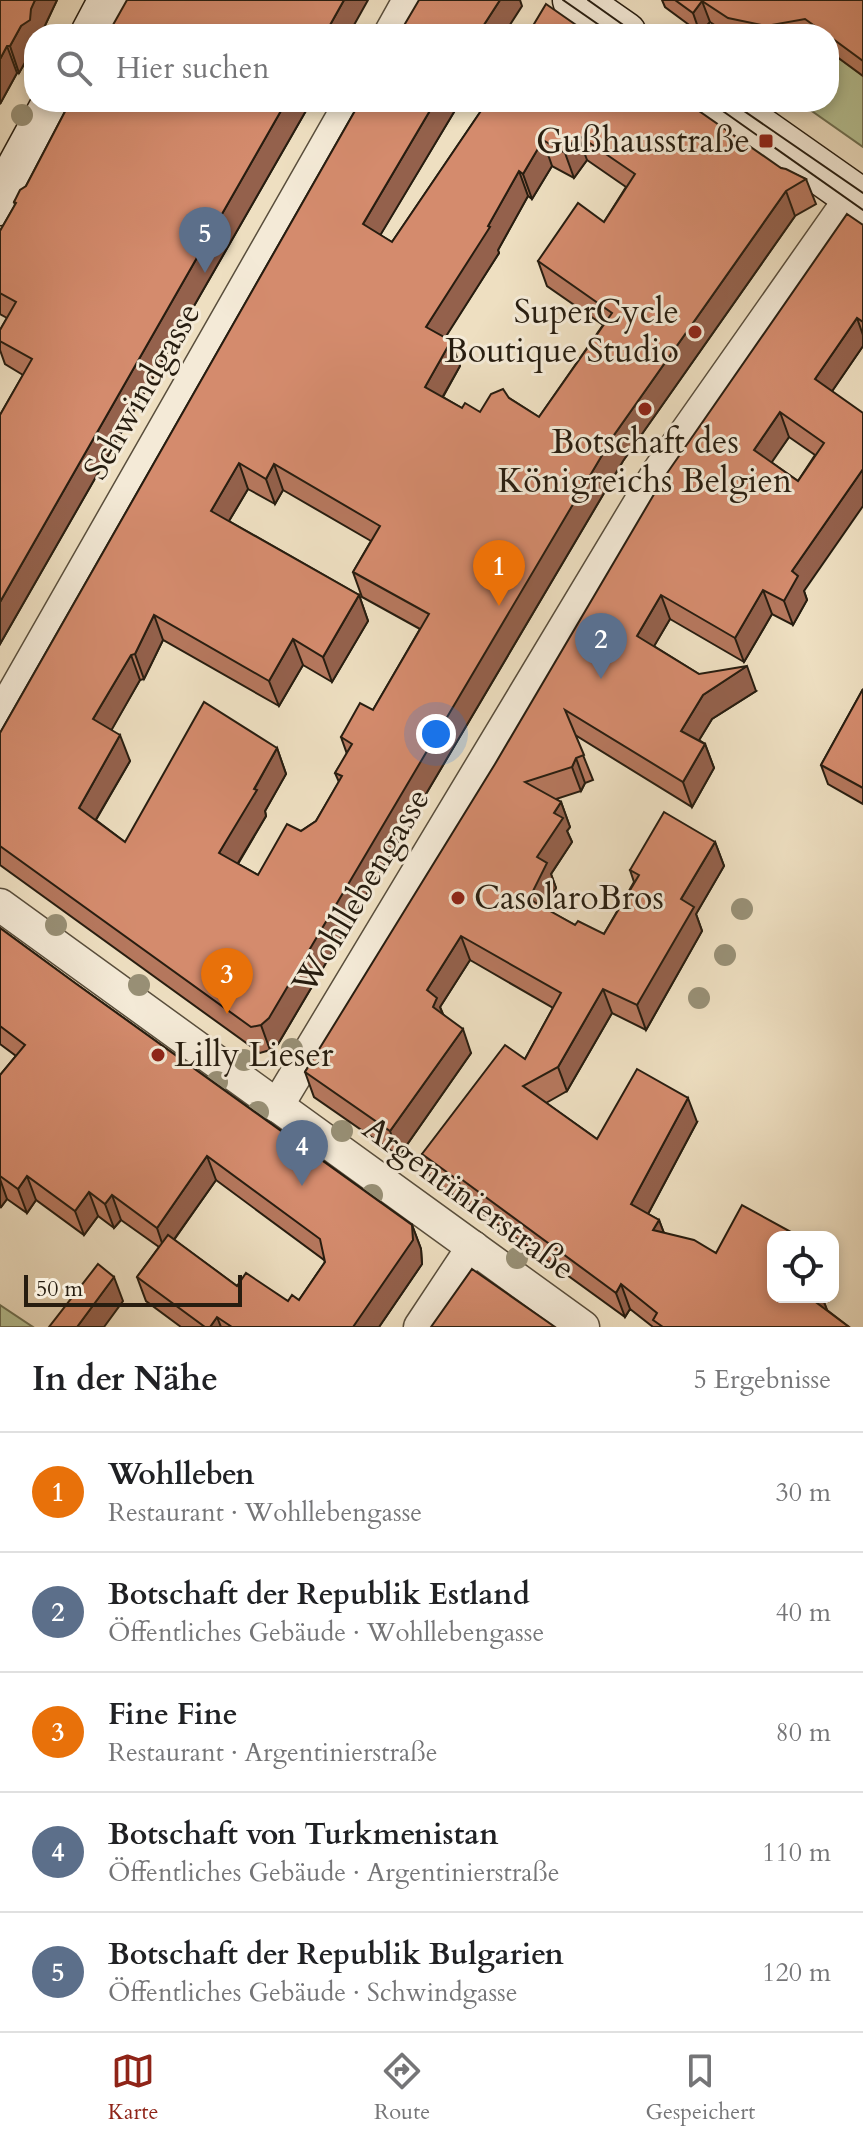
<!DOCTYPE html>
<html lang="de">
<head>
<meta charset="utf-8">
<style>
	:root { --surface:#fff; --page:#f2f2f2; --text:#202124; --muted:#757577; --line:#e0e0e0; --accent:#8f2418 }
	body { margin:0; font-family:Cardo,serif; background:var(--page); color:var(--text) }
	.controls { position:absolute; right:24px; bottom:24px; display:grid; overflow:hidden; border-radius:16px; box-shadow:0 4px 12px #0003 }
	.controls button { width:72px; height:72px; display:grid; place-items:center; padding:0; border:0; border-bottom:2px solid var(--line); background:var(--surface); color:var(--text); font:40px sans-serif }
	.scale { position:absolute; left:24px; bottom:20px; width:218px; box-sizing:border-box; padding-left:8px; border:4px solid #271d10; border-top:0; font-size:22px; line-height:28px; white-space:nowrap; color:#271d10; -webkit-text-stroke:6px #f4ead7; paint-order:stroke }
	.you { position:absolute; left:436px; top:734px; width:28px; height:28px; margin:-20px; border:6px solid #fff; border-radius:50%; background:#1a73e8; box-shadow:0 0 0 12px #1a73e833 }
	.badge { display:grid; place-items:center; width:52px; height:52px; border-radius:50%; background:var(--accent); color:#fff; font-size:26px; font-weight:700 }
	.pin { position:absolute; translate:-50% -66px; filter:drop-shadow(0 2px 4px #0008) }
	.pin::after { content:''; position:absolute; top:42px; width:28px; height:24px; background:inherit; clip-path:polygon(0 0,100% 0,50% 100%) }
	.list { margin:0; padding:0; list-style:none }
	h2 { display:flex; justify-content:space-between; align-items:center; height:104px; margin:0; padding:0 32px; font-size:34px }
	h2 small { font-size:26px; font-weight:400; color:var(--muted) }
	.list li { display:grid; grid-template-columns:52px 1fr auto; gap:24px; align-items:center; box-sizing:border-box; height:120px; padding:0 32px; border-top:2px solid var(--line) }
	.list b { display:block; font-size:30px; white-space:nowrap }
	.list p { margin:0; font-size:26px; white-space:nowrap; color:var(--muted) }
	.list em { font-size:26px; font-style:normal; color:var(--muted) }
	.icon { flex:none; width:44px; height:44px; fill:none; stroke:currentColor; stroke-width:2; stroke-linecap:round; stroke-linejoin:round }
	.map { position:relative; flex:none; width:863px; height:1327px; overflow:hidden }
	.search { position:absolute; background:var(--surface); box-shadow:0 4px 12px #0003; left:24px; right:24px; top:24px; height:88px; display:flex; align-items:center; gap:20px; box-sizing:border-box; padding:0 28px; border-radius:32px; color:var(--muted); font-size:30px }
	.sheet { height:704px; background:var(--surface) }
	nav { display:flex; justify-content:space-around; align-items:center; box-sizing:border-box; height:112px; border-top:2px solid var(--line); background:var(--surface); font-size:22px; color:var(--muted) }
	nav a { display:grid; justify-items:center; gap:4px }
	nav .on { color:var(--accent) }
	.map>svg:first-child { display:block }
</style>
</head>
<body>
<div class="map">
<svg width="863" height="1327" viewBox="0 0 863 1327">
	<rect width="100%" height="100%" fill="#eedfc1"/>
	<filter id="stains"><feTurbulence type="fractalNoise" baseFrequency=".0025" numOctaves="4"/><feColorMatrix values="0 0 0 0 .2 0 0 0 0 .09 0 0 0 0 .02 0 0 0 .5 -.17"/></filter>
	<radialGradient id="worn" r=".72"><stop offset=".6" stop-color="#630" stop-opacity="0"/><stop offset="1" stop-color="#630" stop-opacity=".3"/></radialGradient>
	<g fill="#b6c294" stroke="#6e7052" stroke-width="2">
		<path d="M829 51 863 76V147L799 102H829Z"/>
		<path d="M0 1305 33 1327H0Z"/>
	</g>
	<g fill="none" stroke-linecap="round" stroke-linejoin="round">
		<defs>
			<g id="street">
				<path d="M390 34 409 0"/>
				<path d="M0 717 351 102"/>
				<path d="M0 905 583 1327"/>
				<path d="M277 1106 659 471 853 195"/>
				<path d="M420 1327 473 1247"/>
			</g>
			<g id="secondary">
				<path d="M575 0 624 34"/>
				<path d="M93 34 111 0"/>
				<path d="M721 102 863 202"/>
				<path d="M0 203 55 102"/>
			</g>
		</defs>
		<use href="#street" stroke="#594e3c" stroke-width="35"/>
		<use href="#secondary" stroke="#271d10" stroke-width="47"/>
		<use href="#street" stroke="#f4ead7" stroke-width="32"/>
		<use href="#secondary" stroke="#f4ead7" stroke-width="44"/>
		<g stroke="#271d10" stroke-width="2">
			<path d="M563 0 612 34"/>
			<path d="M588 0 636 34"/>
			<path d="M710 102 863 210"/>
			<path d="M731 102 863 193"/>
		</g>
	</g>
	<g fill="#989076">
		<circle cx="22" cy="115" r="11"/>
		<circle cx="742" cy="909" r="11"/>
		<circle cx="56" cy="925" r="11"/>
		<circle cx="725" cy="955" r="11"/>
		<circle cx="139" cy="985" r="11"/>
		<circle cx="699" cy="998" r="11"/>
		<circle cx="292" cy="1049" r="11"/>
		<circle cx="244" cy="1060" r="11"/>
		<circle cx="217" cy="1082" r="11"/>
		<circle cx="258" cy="1112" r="11"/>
		<circle cx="342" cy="1131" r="11"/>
		<circle cx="372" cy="1195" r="11"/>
		<circle cx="517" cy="1258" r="11"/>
	</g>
	<g fill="#b6785e" stroke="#271d10" stroke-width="2" fill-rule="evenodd">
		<path d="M0 0H57L41 34H34V50L31 52 19 73H17L0 104Z"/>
		<path d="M662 0H863V76L829 51V34H728L710 22 700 33 665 7Z"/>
		<path d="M70 102H311L0 644V415L23 375 5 364 0 350V330L7 318 0 314V231L15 205 14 202 26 186Z"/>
		<path d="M360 102H460L380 235 392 242 487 102 781 168 806 179 816 204 795 216 623 461 278 1044 270 1050 260 1053 0 865V733ZM587 160 626 187 604 222 538 261 547 286 603 325 539 417 509 398 480 412 462 408 443 397 460 366 445 337 499 253 498 250 528 196 532 199 552 166 574 178ZM248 489 275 504 283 490 371 541 353 572 362 597 420 629 373 710 341 737 347 754 335 773 339 782 316 821 301 831 258 875 238 864 266 816 265 811 286 774 277 748 125 842 96 820 130 761 111 730 140 680 144 679 163 640 279 706 303 665 332 682 368 621 359 595 229 521Z"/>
		<path d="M863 225V346L832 391 804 591 807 600 793 625 772 614 744 662 670 619 654 646 699 674 756 691 712 719 699 740 705 744 714 768 692 807 575 735 593 780 585 783 581 791 556 799 561 802 570 827 567 831 572 842 551 874 556 888 545 909 575 925 604 934 634 882 630 870 715 842 724 866 696 914 702 931 646 1030 612 1013 567 1091 546 1103 597 1139 697 1122 648 1214 659 1220 664 1233 716 1253 773 1237 822 1297 827 1310 849 1327H653L630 1309 625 1317 465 1201 464 1202 431 1179 422 1154 525 1059 553 1008 470 960 440 1007 443 1014 471 1053 399 1156 314 1097 305 1072ZM789 437 815 455 798 481 771 462Z"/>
		<path d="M863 689V804L828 784 821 765Z"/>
		<path d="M0 928 75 983 412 1225 421 1249 422 1264 379 1327H181L146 1301 137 1277 159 1247 121 1220 114 1228 98 1216 84 1235 36 1200 27 1213 7 1199 1 1207H0V1075L16 1056 0 1044ZM216 1180 324 1260 325 1262 299 1300 288 1301 237 1286 174 1240Z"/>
	</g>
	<g fill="#94614c" stroke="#271d10" stroke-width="2">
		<path d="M35 0H57L41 34H34V50L31 52 19 73 10 46Z"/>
		<path d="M344 0H368L349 34H325Z"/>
		<path d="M500 0H520L522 6 504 34H478Z"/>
		<path d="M702 1 710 22 700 33 693 13Z"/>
		<path d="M7 46 17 73 0 104V59Z"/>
		<path d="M286 102H311L0 644V602Z"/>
		<path d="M435 102H460L372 249 363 224Z"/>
		<path d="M578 135 587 160 574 178 565 153Z"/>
		<path d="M543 140 552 166 532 199 523 174Z"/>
		<path d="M519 171 528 196 498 250 499 253 436 352 426 327 488 226Z"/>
		<path d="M786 191 795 216 623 461 278 1044 270 1050 261 1025 614 435Z"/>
		<path d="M857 318 863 335V346L824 403 815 379Z"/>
		<path d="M451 341 460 366 434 412 425 387Z"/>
		<path d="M780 412 789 437 763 475 754 450Z"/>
		<path d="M239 463 248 489 220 536 211 511Z"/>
		<path d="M274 464 283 490 275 504 266 479Z"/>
		<path d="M863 469V506L804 591 807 600 793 625 784 601 792 571Z"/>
		<path d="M763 590 772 614 744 662 735 638Z"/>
		<path d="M359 595 368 621 332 682 323 657Z"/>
		<path d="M661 595 670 619 646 660 637 636Z"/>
		<path d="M154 615 163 640 144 679 135 654Z"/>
		<path d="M293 639 303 665 279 706 269 681Z"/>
		<path d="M131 655 140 680 103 745 93 719Z"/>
		<path d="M747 666 756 691 712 719 690 755 681 731 703 695Z"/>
		<path d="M120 735 130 761 88 833 79 808Z"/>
		<path d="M705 744 714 768 692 807 683 782Z"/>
		<path d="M277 748 286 774 265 811 266 816 229 878 219 853Z"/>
		<path d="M576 758 585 783 581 791 572 767Z"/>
		<path d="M561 802 570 827 567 831 572 842 551 874 556 888 537 924 529 899 537 857 554 813Z"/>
		<path d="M715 842 724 866 696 914 702 931 646 1030 637 1005 681 899Z"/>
		<path d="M461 936 470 960 440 1007 446 1023 442 1031 427 990Z"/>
		<path d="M603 989 612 1013 567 1091 558 1067Z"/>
		<path d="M463 1029 471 1053 399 1156 390 1131Z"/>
		<path d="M688 1098 697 1122 640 1229 631 1204Z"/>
		<path d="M207 1156 216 1180 165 1252 157 1228Z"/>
		<path d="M27 1176 36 1200 27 1213 18 1189Z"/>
		<path d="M457 1176 465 1201 464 1202 455 1178Z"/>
		<path d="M0 1179 7 1199 1 1207 0 1205Z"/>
		<path d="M89 1192 98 1216 84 1235 75 1211Z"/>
		<path d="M112 1195 121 1220 114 1228 105 1204Z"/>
		<path d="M659 1220 668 1244 653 1230Z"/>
		<path d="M412 1225 421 1249 422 1264 379 1327H353Z"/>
		<path d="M114 1277 123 1301 104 1327H77Z"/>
		<path d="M621 1284 630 1309 625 1317 616 1293Z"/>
		<path d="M811 1297H822L829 1315Z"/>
		<path d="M217 1317 221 1327H210Z"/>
	</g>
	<g fill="#d48b6d" stroke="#271d10" stroke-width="2" fill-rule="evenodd">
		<path d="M0 0H35L31 9 30 20 21 26 10 46H7L0 59Z"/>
		<path d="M127 0H344L325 34H105L109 32Z"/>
		<path d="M419 0H500L478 34H399Z"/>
		<path d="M675 0H863V61L829 36V34H826L805 19 766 26 728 18 702 1 693 13Z"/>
		<path d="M546 4 589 34H528Z"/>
		<path d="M70 102H286L0 602V415L32 359 0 341V330L16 302 0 293V231L16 203 14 202 20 190 26 186Z"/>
		<path d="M360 102H435L363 224 392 242 487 102H686L781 168 786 169 806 179 786 191 614 435 269 1018 261 1025 251 1027 0 846V733ZM578 135 635 174 604 222 578 203 538 261 612 313 539 417 509 398 503 389 491 394 480 412 465 403 462 408 425 387 451 341 426 327 490 227 488 226 519 171 523 174 543 140 565 153ZM239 463 266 479 274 464 380 526 353 572 429 614 373 710 360 703 341 737 352 744 335 773 342 776 316 821 301 831 287 824 258 875 219 853 257 790 254 789 277 748 204 702 125 842 79 808 120 735 93 719 131 655 135 654 154 615 269 681 293 639 323 657 359 595 211 511Z"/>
		<path d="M847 214 863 225V322L857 318 815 379 863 413V469L792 571 798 576 784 601 763 590 735 638 661 595 637 636 699 674 747 666 703 695 681 731 705 744 683 782 565 710 584 755 576 758 572 767 525 782 561 802 554 813 563 818 537 857 547 863 529 899 575 925 578 921 604 934 639 875 630 870 664 812 715 842 681 899 694 907 637 1005 603 989 558 1067 523 1086 597 1139 637 1069 688 1098 631 1204 659 1220 653 1230 694 1240 716 1253 742 1205 800 1237H773V1297H815L813 1300 849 1327H663L653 1320 657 1313 621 1284 616 1293 457 1176 455 1178 422 1154 505 1045 525 1059 561 993 461 936 427 990 437 998 433 1007 463 1029 390 1131 305 1072 495 764 663 479ZM780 412 824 443 798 481 754 450Z"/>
		<path d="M863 689V788L821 765Z"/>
		<path d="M0 928 75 983 412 1225 413 1240 353 1327H232L217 1317 210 1327H205L137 1277 168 1235 237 1286 246 1273 288 1301 292 1295 299 1300 325 1262 320 1239 207 1156 157 1228 112 1195 105 1204 89 1192 75 1211 27 1176 18 1189 0 1176V1075L25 1045 0 1026Z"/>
		<path d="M98 1264 114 1277 77 1327H49Z"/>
		<path d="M472 1269 555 1327H431Z"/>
	</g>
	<g fill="#8f2418" stroke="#f4ead7" stroke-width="3">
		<rect x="758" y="133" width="16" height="16" rx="4"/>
		<circle cx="695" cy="332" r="8"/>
		<circle cx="645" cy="409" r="8"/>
		<circle cx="458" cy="898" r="8"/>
		<circle cx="158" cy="1055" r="8"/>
	</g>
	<g text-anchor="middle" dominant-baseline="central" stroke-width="6" stroke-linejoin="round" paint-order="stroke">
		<g font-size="34" fill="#271d10" stroke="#f4ead7" text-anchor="end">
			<text x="750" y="141">Gußhausstraße</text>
			<text x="679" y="312">SuperCycle<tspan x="679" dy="39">Boutique Studio</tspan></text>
			<text x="645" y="442" text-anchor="middle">Botschaft des<tspan x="645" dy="39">Königreichs Belgien</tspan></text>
			<text x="474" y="898" text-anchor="start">CasolaroBros</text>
			<text x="174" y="1055" text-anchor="start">Lilly Lieser</text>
		</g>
		<g font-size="34" fill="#271d10" stroke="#f4ead7">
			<text transform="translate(142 391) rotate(-60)">Schwindgasse</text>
			<text transform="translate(361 891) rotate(-59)">Wohllebengasse</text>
			<text transform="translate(469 1198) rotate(36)">Argentinierstraße</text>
		</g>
	</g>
	<rect width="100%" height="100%" filter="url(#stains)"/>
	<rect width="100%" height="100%" fill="url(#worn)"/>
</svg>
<div class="controls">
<button><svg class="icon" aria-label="locate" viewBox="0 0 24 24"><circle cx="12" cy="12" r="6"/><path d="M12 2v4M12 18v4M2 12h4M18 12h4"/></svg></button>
</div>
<div class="scale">50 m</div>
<div class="you"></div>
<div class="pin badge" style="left:499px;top:606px;background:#e8710a">1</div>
<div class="pin badge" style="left:601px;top:679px;background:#5c6f8a">2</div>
<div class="pin badge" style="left:227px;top:1014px;background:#e8710a">3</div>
<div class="pin badge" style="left:302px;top:1186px;background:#5c6f8a">4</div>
<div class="pin badge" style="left:205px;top:273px;background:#5c6f8a">5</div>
<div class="search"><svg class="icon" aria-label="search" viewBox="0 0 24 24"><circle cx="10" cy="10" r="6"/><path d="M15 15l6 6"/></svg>Hier suchen</div>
</div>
<section class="sheet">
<h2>In der Nähe<small>5 Ergebnisse</small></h2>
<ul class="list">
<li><span class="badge" style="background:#e8710a">1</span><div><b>Wohlleben</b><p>Restaurant · Wohllebengasse</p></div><em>30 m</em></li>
<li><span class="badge" style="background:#5c6f8a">2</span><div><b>Botschaft der Republik Estland</b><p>Öffentliches Gebäude · Wohllebengasse</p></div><em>40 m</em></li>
<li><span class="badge" style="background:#e8710a">3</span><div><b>Fine Fine</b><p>Restaurant · Argentinierstraße</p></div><em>80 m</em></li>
<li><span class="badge" style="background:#5c6f8a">4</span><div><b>Botschaft von Turkmenistan</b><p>Öffentliches Gebäude · Argentinierstraße</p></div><em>110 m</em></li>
<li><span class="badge" style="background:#5c6f8a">5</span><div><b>Botschaft der Republik Bulgarien</b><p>Öffentliches Gebäude · Schwindgasse</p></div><em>120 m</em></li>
</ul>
</section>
<nav>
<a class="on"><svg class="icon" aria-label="map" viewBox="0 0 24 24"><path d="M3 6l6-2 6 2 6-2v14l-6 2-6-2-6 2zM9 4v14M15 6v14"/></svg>Karte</a>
<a><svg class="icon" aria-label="directions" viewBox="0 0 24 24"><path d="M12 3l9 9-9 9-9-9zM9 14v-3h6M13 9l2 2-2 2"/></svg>Route</a>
<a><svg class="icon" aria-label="saved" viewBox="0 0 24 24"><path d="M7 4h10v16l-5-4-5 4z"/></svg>Gespeichert</a>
</nav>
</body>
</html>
